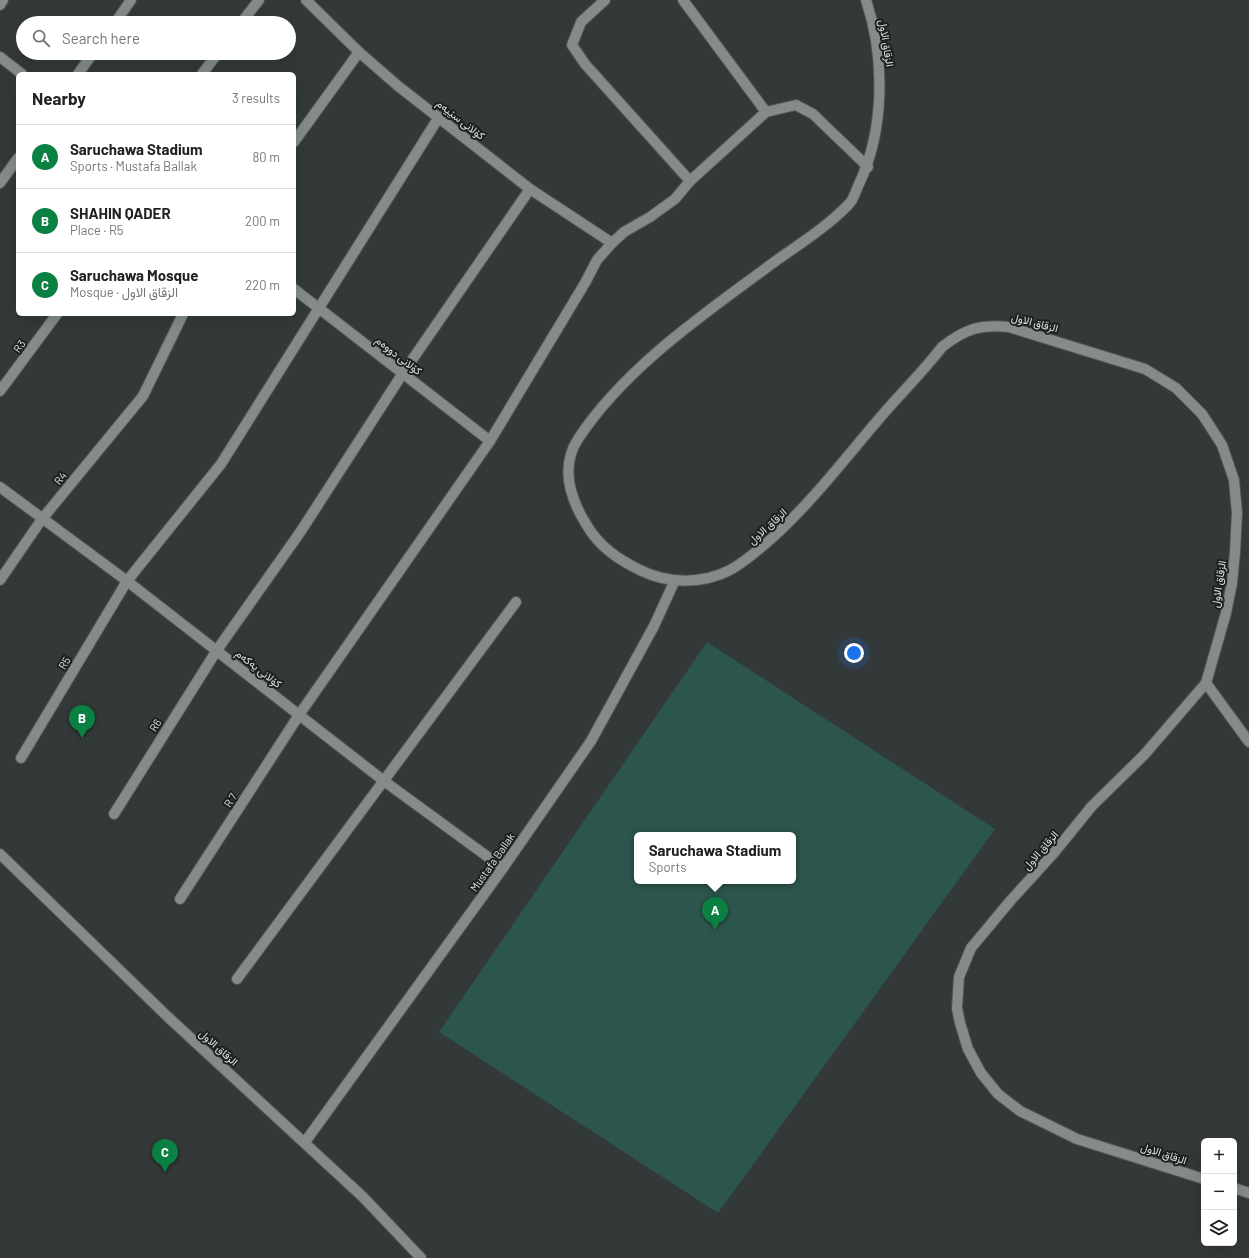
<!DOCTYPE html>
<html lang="en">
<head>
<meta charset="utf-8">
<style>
	:root { --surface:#fff; --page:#f6f6f6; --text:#222; --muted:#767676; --line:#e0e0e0; --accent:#0b8043 }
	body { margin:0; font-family:Barlow,Vazirmatn,sans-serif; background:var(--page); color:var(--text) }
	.controls { position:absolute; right:12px; bottom:12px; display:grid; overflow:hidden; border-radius:6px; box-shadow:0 4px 16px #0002 }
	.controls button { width:36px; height:36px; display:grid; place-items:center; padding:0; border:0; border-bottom:1px solid var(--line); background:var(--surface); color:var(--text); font:20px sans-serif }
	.you { position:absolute; left:854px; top:653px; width:14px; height:14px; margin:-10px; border:3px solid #fff; border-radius:50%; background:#1a73e8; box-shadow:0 0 0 6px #1a73e833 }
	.badge { display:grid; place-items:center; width:26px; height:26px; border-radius:50%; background:var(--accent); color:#fff; font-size:13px; font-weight:700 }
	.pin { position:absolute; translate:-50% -33px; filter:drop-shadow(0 1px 2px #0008) }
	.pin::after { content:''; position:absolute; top:21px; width:14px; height:12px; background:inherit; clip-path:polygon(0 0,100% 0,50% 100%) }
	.popup { position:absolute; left:634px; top:832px; width:162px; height:52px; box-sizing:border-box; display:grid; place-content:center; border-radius:6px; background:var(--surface); filter:drop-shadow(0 1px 3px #0005); font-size:13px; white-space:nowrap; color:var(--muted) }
	.popup b { font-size:15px; color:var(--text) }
	.popup::after { content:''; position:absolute; left:50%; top:100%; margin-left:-8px; border:8px solid transparent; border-top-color:var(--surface) }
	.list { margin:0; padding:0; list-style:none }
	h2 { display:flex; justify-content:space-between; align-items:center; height:52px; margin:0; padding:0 16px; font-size:17px }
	h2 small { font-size:13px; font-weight:400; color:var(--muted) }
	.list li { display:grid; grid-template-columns:26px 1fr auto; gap:12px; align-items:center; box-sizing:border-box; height:64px; padding:0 16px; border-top:1px solid var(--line) }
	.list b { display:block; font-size:15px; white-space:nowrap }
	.list p { margin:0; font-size:13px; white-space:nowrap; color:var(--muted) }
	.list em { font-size:13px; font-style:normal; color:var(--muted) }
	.icon { flex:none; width:22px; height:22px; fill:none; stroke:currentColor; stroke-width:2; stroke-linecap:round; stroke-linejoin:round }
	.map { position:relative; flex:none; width:1249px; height:1258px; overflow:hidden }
	.search { position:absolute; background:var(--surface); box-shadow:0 4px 16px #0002; left:16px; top:16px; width:280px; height:44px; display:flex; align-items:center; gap:10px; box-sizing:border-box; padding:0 14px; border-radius:22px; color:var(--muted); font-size:15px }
	.panel { position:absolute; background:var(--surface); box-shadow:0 4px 16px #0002; left:16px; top:72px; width:280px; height:244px; border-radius:6px }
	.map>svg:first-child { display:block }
</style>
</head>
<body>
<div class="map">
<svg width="1249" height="1258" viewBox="0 0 1249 1258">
	<rect width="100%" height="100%" fill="#333938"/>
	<path fill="#2c564d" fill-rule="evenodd" d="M707 642 995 829 718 1213 439 1032ZM637 835H793V881H637Z"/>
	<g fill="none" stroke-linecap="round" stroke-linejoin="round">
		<defs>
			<g id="minor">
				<path d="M306 0 359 52 398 86 530 189 612 243"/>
				<path d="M605 0 581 22 572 45 585 64 690 181"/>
				<path d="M683 0 766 112"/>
				<path d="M866 0C885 57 885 129 859 184 856 190 854 199 849 204 828 226 801 243 777 260 707 312 626 366 578 439 560 467 570 498 586 524 599 547 619 560 642 571 669 584 703 584 730 570 745 562 758 550 771 539 811 503 843 461 878 420 899 395 922 373 942 347 965 329 980 324 1009 327L1145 369 1176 388 1202 414 1222 445 1234 480 1237 513 1235 552 1232 583 1226 613 1206 683 1144 755 1092 806 1053 854 1011 900 971 948 959 977 957 1008 960 1023 968 1049 981 1073 998 1094 1020 1111 1077 1139 1204 1179"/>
				<path d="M0 5 3 0"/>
				<path d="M115 23 131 0"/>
				<path d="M241 23 259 0"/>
				<path d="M0 57 22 74"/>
				<path d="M78 74 93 53"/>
				<path d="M202 74 218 53"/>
				<path d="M294 142 359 52"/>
				<path d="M0 183 18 158"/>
				<path d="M294 289 490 441"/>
				<path d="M0 391 57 314"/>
				<path d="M0 487 127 581 384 781 503 868"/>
				<path d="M0 580 42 519 143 396 183 314"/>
				<path d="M1206 683 1249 742"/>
				<path d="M21 758 127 581 221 464 439 117"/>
				<path d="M114 814 217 650 301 531 403 373 530 189"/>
				<path d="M0 854 168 1017 363 1197 421 1258"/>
				<path d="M180 899 299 715 490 441 585 283 597 260 612 243 624 232 650 217 675 199 690 181 766 112 796 105 813 114 868 167"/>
				<path d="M237 979 516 602"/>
				<path d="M305 1142 503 868 591 741 654 626 675 580"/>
				<path d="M1234 1188 1249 1193"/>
			</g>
		</defs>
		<use href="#minor" stroke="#515654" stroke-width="12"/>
		<use href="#minor" stroke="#848b89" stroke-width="10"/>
	</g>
	<g text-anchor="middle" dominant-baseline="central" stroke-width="4" stroke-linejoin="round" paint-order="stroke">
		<g font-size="11" fill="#dbe0de" stroke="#1d201f">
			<text transform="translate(887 43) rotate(81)">الزقاق الاول</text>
			<text transform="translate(461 119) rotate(38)">کۆلانی سێیەم</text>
			<text transform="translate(1035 322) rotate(15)">الزقاق الاول</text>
			<text transform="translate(19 346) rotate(-54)">R3</text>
			<text transform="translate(399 355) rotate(38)">کۆلانی دووەم</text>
			<text transform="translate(60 478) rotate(-51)">R4</text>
			<text transform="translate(767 526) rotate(-42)">الزقاق الاول</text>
			<text transform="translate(1218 584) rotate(-81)">الزقاق الاول</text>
			<text transform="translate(64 663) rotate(-59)">R5</text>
			<text transform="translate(259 668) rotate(38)">کۆلانی یەکەم</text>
			<text transform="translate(155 725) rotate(-58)">R6</text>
			<text transform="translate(230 800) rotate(-57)">R 7</text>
			<text transform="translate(1040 850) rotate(-49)">الزقاق الاول</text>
			<text transform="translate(492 862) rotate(-55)">Mustafa Ballak</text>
			<text transform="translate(219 1047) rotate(42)">الزقاق الاول</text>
			<text transform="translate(1164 1153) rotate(18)">الزقاق الاول</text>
		</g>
	</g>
</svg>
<div class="controls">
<button>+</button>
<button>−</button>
<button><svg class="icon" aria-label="layers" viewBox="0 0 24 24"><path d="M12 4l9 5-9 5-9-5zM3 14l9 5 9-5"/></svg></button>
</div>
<div class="you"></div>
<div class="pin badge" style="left:715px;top:930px">A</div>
<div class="popup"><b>Saruchawa Stadium</b>Sports</div>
<div class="pin badge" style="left:82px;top:738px">B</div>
<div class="pin badge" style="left:165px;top:1172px">C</div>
<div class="search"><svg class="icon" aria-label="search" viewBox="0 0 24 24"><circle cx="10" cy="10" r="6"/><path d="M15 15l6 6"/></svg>Search here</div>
<section class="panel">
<h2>Nearby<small>3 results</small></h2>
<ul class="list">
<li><span class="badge">A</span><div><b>Saruchawa Stadium</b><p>Sports · Mustafa Ballak</p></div><em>80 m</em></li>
<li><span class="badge">B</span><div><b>SHAHIN QADER</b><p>Place · R5</p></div><em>200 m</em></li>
<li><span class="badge">C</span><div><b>Saruchawa Mosque</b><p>Mosque · الزقاق الاول</p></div><em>220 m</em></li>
</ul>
</section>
</div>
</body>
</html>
